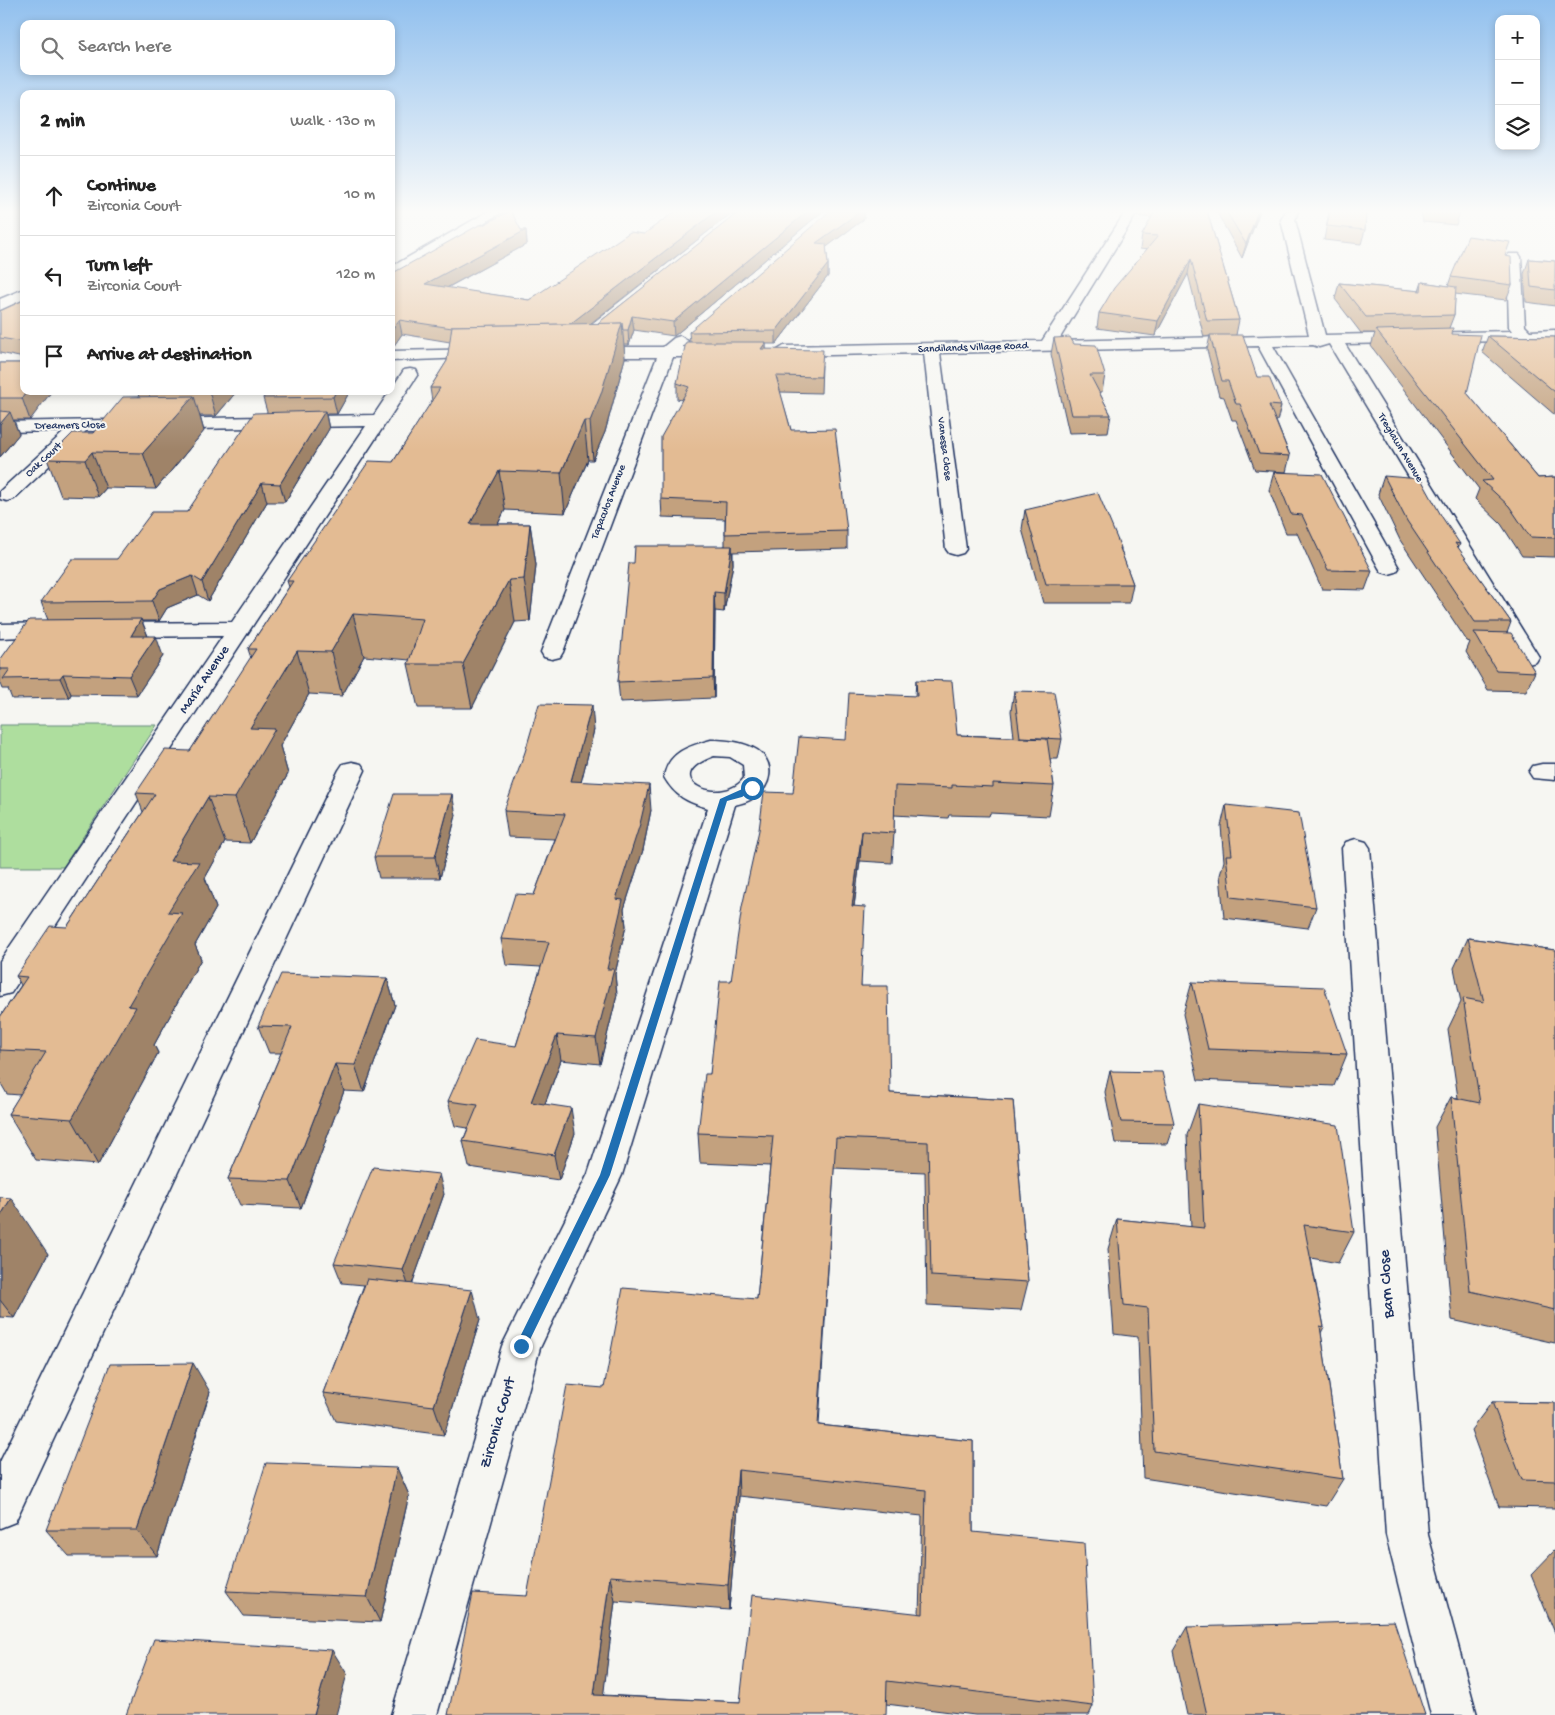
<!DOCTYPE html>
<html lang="en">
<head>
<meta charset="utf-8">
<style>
	:root { --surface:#fff; --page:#f6f6f6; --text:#222; --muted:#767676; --line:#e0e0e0 }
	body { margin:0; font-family:"Gochi Hand",sans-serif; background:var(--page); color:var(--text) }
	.controls { position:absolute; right:15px; top:15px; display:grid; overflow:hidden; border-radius:10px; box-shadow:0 2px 8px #0003 }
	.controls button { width:45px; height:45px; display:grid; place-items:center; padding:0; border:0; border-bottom:1px solid var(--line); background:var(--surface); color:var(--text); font:25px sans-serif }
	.stop { position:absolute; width:15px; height:15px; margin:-11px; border:4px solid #1f6fb2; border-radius:50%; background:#fff }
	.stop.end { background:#1f6fb2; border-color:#fff; box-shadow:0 1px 5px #0008 }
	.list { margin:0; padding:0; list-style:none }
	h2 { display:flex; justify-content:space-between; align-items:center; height:65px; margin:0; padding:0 20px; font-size:21px }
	h2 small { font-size:16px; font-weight:400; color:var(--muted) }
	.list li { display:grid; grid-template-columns:32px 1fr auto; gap:15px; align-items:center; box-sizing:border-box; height:80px; padding:0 20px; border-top:1px solid var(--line) }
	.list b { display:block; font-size:19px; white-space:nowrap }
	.list p { margin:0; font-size:16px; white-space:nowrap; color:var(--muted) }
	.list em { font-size:16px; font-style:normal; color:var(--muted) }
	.icon { flex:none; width:28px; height:28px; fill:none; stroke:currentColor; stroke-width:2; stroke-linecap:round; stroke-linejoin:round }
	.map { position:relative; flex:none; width:1555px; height:1715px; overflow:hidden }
	.search { position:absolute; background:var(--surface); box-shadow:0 2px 8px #0003; left:20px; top:20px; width:375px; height:55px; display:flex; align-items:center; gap:12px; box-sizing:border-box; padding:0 18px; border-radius:10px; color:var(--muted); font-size:19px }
	.panel { position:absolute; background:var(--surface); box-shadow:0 2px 8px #0003; left:20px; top:90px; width:375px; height:305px; border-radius:10px }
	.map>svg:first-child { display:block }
</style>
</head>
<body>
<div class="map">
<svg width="1555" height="1715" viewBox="0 0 1555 1715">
	<rect width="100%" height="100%" fill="#f6f6f2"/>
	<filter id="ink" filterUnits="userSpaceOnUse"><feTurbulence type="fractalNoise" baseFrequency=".02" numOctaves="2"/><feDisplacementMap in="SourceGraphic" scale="10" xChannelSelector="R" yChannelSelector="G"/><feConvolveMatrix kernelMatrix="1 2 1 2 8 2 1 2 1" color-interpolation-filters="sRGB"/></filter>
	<g filter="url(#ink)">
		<path fill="#aede9e" stroke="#64867e" d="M0 725H157L63 867H0Z"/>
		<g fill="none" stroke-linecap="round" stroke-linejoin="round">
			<defs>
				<g id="street">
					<path d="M489 211H504L391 277V267Z"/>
					<path d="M1126 211H1138L1058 341 1309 335 1281 220 1286 211H1298L1295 220 1325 335 1512 331 1509 327 1507 257 1509 254H1519L1521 257 1525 326 1530 331 1555 330V340L1345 344 1539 657 1536 662 1528 664 1520 662 1517 657 1329 344 1319 347 1313 345 1273 346 1399 568 1396 572 1389 574 1382 572 1379 568 1258 346 940 353 966 549 963 553 956 555 949 553 946 549 924 353 784 356 776 351 784 346 1042 341Z"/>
					<path d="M24 289V299L0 310V299Z"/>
					<path d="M680 336 688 341 682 347H721L729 352 721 357H673L563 652 560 657 552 659 544 657 541 652 657 357H587L579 352 587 347H663L674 338Z"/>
					<path d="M486 349 494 354 492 357 391 361V351Z"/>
					<path d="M410 369 416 370 418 374 11 993 0 996V961L223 636 109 637 101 635 98 630 101 625 109 623 232 622 366 426 86 431 14 499 7 501 0 499V491L65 431 0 432V422L374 415 404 370Z"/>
					<path d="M58 623 66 625 69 630 66 635 0 638V624Z"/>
					<path d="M711 740C726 740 744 742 757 750 776 763 772 787 753 798 748 802 741 803 735 805L622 1175 540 1348 437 1715H391L502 1346 588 1174 708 808C687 802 675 796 664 777 668 752 689 746 711 740ZM714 756 730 757 743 765 744 778C722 809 654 778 714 756Z"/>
					<path d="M352 762 361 764 365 770 15 1522 0 1528V1462L339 770 343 764Z"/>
					<path d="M1542 764H1555V780L1533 778 1529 772 1533 766Z"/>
					<path d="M1356 839 1366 842 1370 848 1428 1535 1477 1715H1431L1386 1535 1342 848 1346 842Z"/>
				</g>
			</defs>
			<use href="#street" stroke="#1b2f5e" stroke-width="3"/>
			<use href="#street" fill="#f6f6f2" fill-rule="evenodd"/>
		</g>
		<g fill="#c3a17e" stroke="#1b2f5e" fill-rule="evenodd">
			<path d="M676 211H823L674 336 634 330 629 345H624L625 358 605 432 593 460H588L565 513 505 510 498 524H530L536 565 530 621 515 622 472 708H418L408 664 410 660 364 656 342 696 309 694 280 746 288 774 250 843 225 842 205 878 216 908 195 945 201 959 154 1045 158 1053 98 1165 36 1160 8 1114 20 1095 7 1094 0 1082V1017L21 985 16 976 67 927 143 812 136 793 190 751 251 658 248 649 289 587 287 581 393 462 432 401 430 388 447 361 450 342 402 334 391 350V274L521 230H526L527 244 447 288 529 300 644 234ZM729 215H736L597 324H591Z"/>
			<path d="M1090 211H1124L1122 214Z"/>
			<path d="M1138 211H1207L1239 320 1236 335 1257 377 1281 406 1277 421H1276L1290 456 1286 472 1255 470 1236 420H1232L1224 397 1219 396 1207 350 1210 336 1204 337 1188 274 1155 336 1097 328 1099 313 1147 250 1140 249 1142 235 1152 218 1137 216Z"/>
			<path d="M1216 211H1260L1242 258Z"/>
			<path d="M1329 211H1366L1365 230 1361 244 1324 240Z"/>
			<path d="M1421 211H1460V212L1456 225 1423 222Z"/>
			<path d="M864 219 826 247 828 264V276L776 344H766V349L822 365 821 393 780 392 791 430 847 531V549L733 552V564L724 612 715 611 714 698 620 702 618 682 634 563 725 546V519L662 517 661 499 682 400 677 399V383L690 342 689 332Z"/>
			<path d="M1505 256 1512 285 1506 300 1455 294 1454 315 1449 328 1452 334 1467 393 1538 478 1555 477V557L1522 556 1501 524 1475 499 1479 489 1371 346 1375 333H1361L1335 299 1339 283 1419 291 1422 282 1448 286 1451 277Z"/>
			<path d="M1529 259 1555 261V306L1526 302 1524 274Z"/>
			<path d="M24 300V358L0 353V311Z"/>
			<path d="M1488 336 1555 337V415L1482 352Z"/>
			<path d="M1054 338 1074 344 1105 375 1102 392H1099L1111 415 1108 432 1069 433 1051 354Z"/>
			<path d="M0 363H24L30 420H14L19 434 0 457Z"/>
			<path d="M137 391H237L216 416H200L204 431 156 489 106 488 98 497 61 496 47 459 93 433 139 397Z"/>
			<path d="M268 391H350L337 414H326L329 429 285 502H267L208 601 198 595 167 608 159 621H142L148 636 163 656 137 695 71 694 69 698 12 699 8 689H2L0 684V660L48 620 41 602 117 559 187 512 267 412 263 398Z"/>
			<path d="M1274 472 1372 571 1365 590 1322 589 1297 533H1286L1269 490Z"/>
			<path d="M1384 476 1460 544 1458 548 1511 622 1507 633 1535 672 1526 691 1488 690 1466 652 1470 642 1467 641 1400 540 1378 494Z"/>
			<path d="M1025 510 1121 548V552L1133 584 1129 603H1043L1022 529Z"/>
			<path d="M916 680 957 735 1014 737 1011 711 1014 691 1062 739 1058 759H1050L1054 786 1049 816 990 813 989 816 949 815 948 818 894 815V833L892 863 860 861 854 906 861 986 890 1093 1013 1100 1028 1282 1021 1310 927 1305 925 1172 834 1168 819 1425 973 1441V1532L1093 1706 1089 1715H975L886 1704 448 1715 527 1596 604 1388 757 1299 770 1166 700 1163 698 1133 710 1074 731 981 793 793 846 740 915 696ZM739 1496 922 1516 919 1614 740 1702 603 1695 615 1601 729 1610Z"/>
			<path d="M594 730 581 782 651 810 643 850 624 909 626 926 615 974 617 995 600 1064 561 1060 545 1104 575 1133 559 1180 469 1167 463 1141 468 1128 455 1126 448 1101 516 1046 541 967 506 965 501 939 534 895 555 839 508 837 504 811Z"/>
			<path d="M1226 805 1316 907 1308 928 1224 918 1220 875 1224 861 1221 826Z"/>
			<path d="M456 815 440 878H379L374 857Z"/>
			<path d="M1468 938 1555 950V1343L1452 1320 1435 1127 1451 1097 1458 1098 1448 1029 1461 1002 1454 968Z"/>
			<path d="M387 978 395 1005 364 1092 344 1091 301 1208 240 1205 228 1179 281 1053H269L258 1026Z"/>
			<path d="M1192 982 1347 1054 1334 1086 1198 1080 1183 1014Z"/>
			<path d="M1110 1071 1174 1123 1167 1144 1115 1143 1105 1092Z"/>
			<path d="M1198 1104 1354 1232 1338 1263 1311 1258 1324 1327 1321 1333 1343 1479 1326 1506 1143 1478 1138 1337 1114 1334 1108 1249 1117 1219 1191 1227 1187 1135Z"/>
			<path d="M444 1194 412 1284 480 1320 444 1435 336 1421 323 1393 364 1285 342 1283 334 1263Z"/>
			<path d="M0 1197 48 1254 14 1318 0 1317Z"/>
			<path d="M210 1392 157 1556H69L46 1530Z"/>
			<path d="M1492 1402 1555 1403V1508L1499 1507 1471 1430Z"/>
			<path d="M397 1468 409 1495 380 1622 244 1616 226 1591Z"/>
			<path d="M1555 1550V1633L1531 1575Z"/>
			<path d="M1187 1627 1425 1715H1187L1173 1651Z"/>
		</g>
		<g fill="#9f8367" stroke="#1b2f5e">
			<path d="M717 211H729V215L563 345 562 330Z"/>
			<path d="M808 211H823L674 336 673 322Z"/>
			<path d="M861 211H865L864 219 816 255V243Z"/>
			<path d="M1258 211H1260L1242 258 1246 244Z"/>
			<path d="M526 230 527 244 428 298 425 284Z"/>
			<path d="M1191 259 1188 274 1155 336 1158 321Z"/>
			<path d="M828 264V276L776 344V331Z"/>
			<path d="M632 316 634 330 629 345 628 330Z"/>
			<path d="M399 320 402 334 391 350V331Z"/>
			<path d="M622 323 625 358 605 432 593 460 590 421Z"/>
			<path d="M766 342V358L761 349Z"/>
			<path d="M27 391H52L30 420 22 398Z"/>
			<path d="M209 391H237L216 416Z"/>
			<path d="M336 391H350L337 414 333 397Z"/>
			<path d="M194 396 204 431 156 489 143 453Z"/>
			<path d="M325 411 329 429 285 502 280 484Z"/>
			<path d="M10 412 19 434 0 457V424Z"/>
			<path d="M584 421 588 460 565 513 561 473Z"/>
			<path d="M92 452 106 488 98 497 85 460Z"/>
			<path d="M499 471 505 510 477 565 470 524Z"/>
			<path d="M262 483 267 502 208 601 202 582Z"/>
			<path d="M530 524 536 565 530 621 524 579Z"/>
			<path d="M732 546 733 564 724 612V593Z"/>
			<path d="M192 576 198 595 167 608 159 621 152 601 160 589Z"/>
			<path d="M509 580 515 622 472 708 463 664Z"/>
			<path d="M714 592 715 611 714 698 713 678Z"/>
			<path d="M353 614 364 656 342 696 331 652Z"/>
			<path d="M141 619 149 639 131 636Z"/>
			<path d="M156 636 163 656 137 695 129 676Z"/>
			<path d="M297 651 309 694 280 746 288 774 250 843 235 798 250 728Z"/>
			<path d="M63 674 71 694 69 698 60 678Z"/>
			<path d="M592 705 594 730 575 807 571 781Z"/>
			<path d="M649 785 651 810 643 850 624 909 626 926 615 974 617 995 600 1064 596 1038 616 899Z"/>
			<path d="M452 794 456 815 440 878 435 857Z"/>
			<path d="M208 797 225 842 205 878 216 908 195 945 201 959 154 1045 158 1053 98 1165 72 1119 128 1006 168 912 170 861Z"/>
			<path d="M862 831 860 861 850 936 852 906Z"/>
			<path d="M387 978 395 1005 364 1092 355 1065Z"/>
			<path d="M557 1035 561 1060 536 1128 531 1102Z"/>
			<path d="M335 1064 344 1091 301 1208 290 1181Z"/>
			<path d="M571 1108 575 1133 559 1180 554 1155Z"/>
			<path d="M439 1174 444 1194 410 1290 403 1270Z"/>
			<path d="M11 1198 48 1254 14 1318 0 1300V1217Z"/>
			<path d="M472 1290 480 1320 444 1435 434 1406Z"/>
			<path d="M193 1363 210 1392 157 1556 137 1530Z"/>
			<path d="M397 1468 409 1495 380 1622 367 1597Z"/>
			<path d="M738 1470 739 1496 729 1610 728 1585Z"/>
			<path d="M610 1576 615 1601 601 1715 594 1695Z"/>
			<path d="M332 1650 347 1674 336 1715H314Z"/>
		</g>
		<g fill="#e3bb93" stroke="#1b2f5e" fill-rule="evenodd">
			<path d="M510 211H511L521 230H526L425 284 529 300 630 232 644 234 676 211H717L570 324 452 326V328L399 320 391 331V274L479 225H483Z"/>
			<path d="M740 211H808L673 322 632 316 628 330H623L622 323 597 324Z"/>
			<path d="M830 211H861L816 243 826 244 828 264 776 331 689 332Z"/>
			<path d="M1155 211H1207L1239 320 1207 321 1191 259 1158 321 1099 313 1114 288 1158 236 1142 235Z"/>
			<path d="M1226 211H1258L1246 244Z"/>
			<path d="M1330 211H1366L1365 230 1327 226Z"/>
			<path d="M1468 236 1510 242 1505 256 1511 257 1512 285 1451 277Z"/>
			<path d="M1529 259 1555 261V290L1531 287Z"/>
			<path d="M1422 282 1456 287 1454 315 1366 317 1339 283 1421 291Z"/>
			<path d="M24 300V342L0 338V311Z"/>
			<path d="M622 323 601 394 590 421H584L561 473 499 471 470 524H530L524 579 509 580 463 664H408L423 619 353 614 331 652 297 651 250 728 275 729 235 798 208 797 170 861 199 862 168 912 182 913 128 1006 136 1007 72 1119 8 1114 46 1052 0 1050V1017L27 977 16 976 50 926 67 927 155 794 136 793 165 750 190 751 256 649H248L293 581H287L369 461 393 462 440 388H430L447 361 452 326Z"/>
			<path d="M1453 328 1452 334 1481 335 1467 393 1538 478 1555 477V538L1530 537 1509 506 1482 481 1493 480 1376 330Z"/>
			<path d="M1210 335H1243L1257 377H1269L1281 406 1269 405 1290 456 1259 454 1240 404H1236L1228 381H1222Z"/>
			<path d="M1488 336 1555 337V392Z"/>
			<path d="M1070 337 1074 344 1096 345 1105 375H1090L1111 415H1072L1054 338Z"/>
			<path d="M686 342H766L761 349 823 350 821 377 776 376 791 430 835 429 847 531 725 534 726 502 661 499V437L689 387 677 383Z"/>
			<path d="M0 363H24V391H27L22 398H0Z"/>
			<path d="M268 391H336L333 397 263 398Z"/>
			<path d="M194 396 143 453 92 452 85 460 47 459 73 433H93L123 397Z"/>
			<path d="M0 411 10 412 0 424Z"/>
			<path d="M325 411 280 484 262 483 202 582 192 576 160 589 152 601 41 602 72 559H117L152 512H187L254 413Z"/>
			<path d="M1274 472 1322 474 1372 571 1328 570 1302 515 1291 514Z"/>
			<path d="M1384 476 1421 479 1442 517 1460 544 1455 543 1511 622H1475L1407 521Z"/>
			<path d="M1098 493 1121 548H1120L1133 584H1046L1025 510Z"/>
			<path d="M635 546H732L724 593 714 592 713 678 618 682 629 563H634Z"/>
			<path d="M141 619 131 636H156L129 676 63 674 60 678 3 679 10 669H0V660L29 620Z"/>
			<path d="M1474 632 1511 633 1535 672 1496 670Z"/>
			<path d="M916 680 952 681 957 735 1047 739 1054 786 993 783V787L952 785V788L895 786 894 833 862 831 852 906 865 907 861 986H888L890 1093 1013 1100 1028 1282 931 1276 928 1142 836 1138 818 1425 973 1441V1532L1084 1543 1093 1706 887 1681 886 1715H448L473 1593 527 1596 567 1385 604 1388 623 1288 757 1299 773 1136 698 1133 705 1074H710L720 981H731L742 907 759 830 764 792 793 793 799 737 846 740 849 693 917 696ZM738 1470 926 1490 923 1614 752 1595 740 1702 594 1695 610 1576 728 1585Z"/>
			<path d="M1014 691 1054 692 1062 739 1020 737Z"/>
			<path d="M539 704 592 705 571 781 649 785 640 824 616 899 623 900 607 969H614L596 1038 557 1035 531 1102 571 1108 554 1155 463 1141 478 1105 448 1101 475 1040 516 1046 549 942 501 939 515 894 534 895 565 814 504 811 525 752Z"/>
			<path d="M394 794H452L435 857H374Z"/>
			<path d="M1226 805 1299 813 1316 907 1231 897 1226 855H1232Z"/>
			<path d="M1468 938 1555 950V1310L1470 1291 1451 1097 1480 1103 1463 998 1484 1002Z"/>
			<path d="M281 974 387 978 355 1065 335 1064 290 1181 228 1179 292 1027 258 1026Z"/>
			<path d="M1192 982 1324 987 1347 1054 1208 1049Z"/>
			<path d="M1110 1071 1162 1072 1174 1123 1121 1122Z"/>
			<path d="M1198 1104 1338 1125 1354 1232 1304 1225 1324 1327 1320 1326 1343 1479 1154 1451 1148 1308 1124 1305 1117 1219 1204 1228Z"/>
			<path d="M373 1167 439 1174 403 1270 334 1263Z"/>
			<path d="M0 1197 11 1198 0 1217Z"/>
			<path d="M367 1279 472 1290 434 1406 323 1393Z"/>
			<path d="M193 1363 137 1530H46L110 1364Z"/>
			<path d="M1492 1402 1555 1403V1481L1522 1480Z"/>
			<path d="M266 1463 397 1468 367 1597 226 1591Z"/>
			<path d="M1394 1621 1425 1715H1207L1187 1627Z"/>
			<path d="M154 1639 332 1650 314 1715H126Z"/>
		</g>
	</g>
	<linearGradient id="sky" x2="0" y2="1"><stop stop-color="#91c0ee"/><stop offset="0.47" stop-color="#fbfbf9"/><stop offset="1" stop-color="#fbfbf9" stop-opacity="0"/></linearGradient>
	<rect width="1555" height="451" fill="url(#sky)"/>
	<path fill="#1f6fb2" d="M749 786 756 788 742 797 727 801 610 1175 525 1350H517V1343L600 1175 720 799Z"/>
	<g text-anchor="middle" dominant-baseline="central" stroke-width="4" stroke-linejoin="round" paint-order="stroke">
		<g font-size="11" fill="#1b2f5e" stroke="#f6f6f2">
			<text transform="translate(973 348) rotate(-2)">Sandilands Village Road</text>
			<text transform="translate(70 426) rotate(-1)">Dreamers Close</text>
			<text transform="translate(1400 448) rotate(59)">Treglawn Avenue</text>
			<text transform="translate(944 449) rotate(83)">Vanessa Close</text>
			<text transform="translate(44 460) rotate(-43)">Oak Court</text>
			<text transform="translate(609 502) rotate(-69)">Tapaculos Avenue</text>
		</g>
		<g font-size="14" fill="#1b2f5e" stroke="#f6f6f2">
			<text transform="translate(205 680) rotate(-56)">Maria Avenue</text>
		</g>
		<g font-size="16" fill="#1b2f5e" stroke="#f6f6f2">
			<text transform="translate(1388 1284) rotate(-94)">Barn Close</text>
			<text transform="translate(499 1423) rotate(-74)">Zirconia Court</text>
		</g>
	</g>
</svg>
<div class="controls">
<button>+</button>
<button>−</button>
<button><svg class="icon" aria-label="layers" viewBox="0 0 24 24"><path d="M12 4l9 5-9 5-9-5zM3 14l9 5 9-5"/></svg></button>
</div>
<div class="stop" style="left:752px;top:788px"></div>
<div class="stop end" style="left:521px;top:1346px"></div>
<div class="search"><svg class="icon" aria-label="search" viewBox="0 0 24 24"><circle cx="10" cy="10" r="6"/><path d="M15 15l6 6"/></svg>Search here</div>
<section class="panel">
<h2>2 min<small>Walk · 130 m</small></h2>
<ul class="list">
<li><svg class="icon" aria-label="ahead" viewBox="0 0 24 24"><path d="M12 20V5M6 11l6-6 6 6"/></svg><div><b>Continue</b><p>Zirconia Court</p></div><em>10 m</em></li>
<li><svg class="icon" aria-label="left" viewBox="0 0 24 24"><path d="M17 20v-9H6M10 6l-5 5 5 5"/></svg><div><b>Turn left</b><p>Zirconia Court</p></div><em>120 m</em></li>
<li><svg class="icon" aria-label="arrive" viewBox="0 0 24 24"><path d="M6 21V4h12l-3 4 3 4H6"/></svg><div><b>Arrive at destination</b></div></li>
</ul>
</section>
</div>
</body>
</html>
